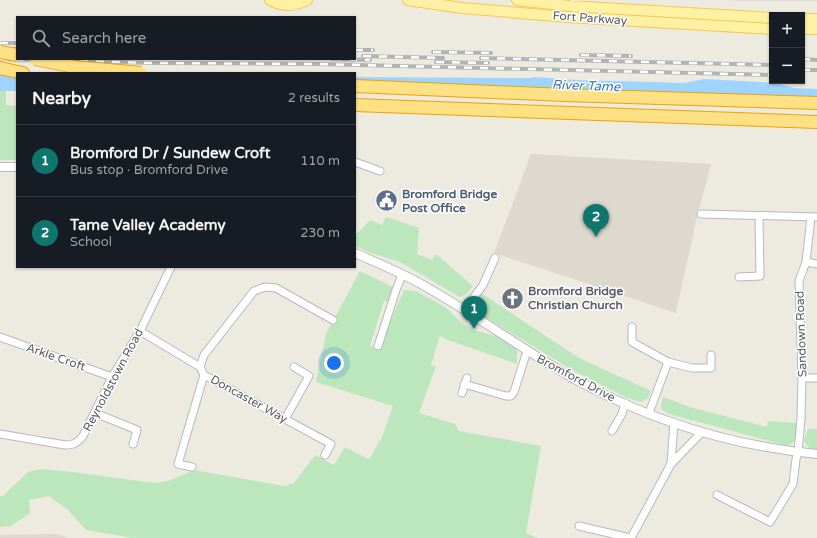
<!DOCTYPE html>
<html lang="en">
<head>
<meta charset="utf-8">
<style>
	:root { --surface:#171b24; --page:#20242c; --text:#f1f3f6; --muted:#9ea1a6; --line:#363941; --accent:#0f766e }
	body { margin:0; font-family:"Varela Round",sans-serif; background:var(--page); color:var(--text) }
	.controls { position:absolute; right:12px; top:12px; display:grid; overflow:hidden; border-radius:0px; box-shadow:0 1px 3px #0004 }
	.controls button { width:36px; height:36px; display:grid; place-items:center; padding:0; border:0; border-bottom:1px solid var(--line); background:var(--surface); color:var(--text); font:20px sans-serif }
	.you { position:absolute; left:334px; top:363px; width:14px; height:14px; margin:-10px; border:3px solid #fff; border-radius:50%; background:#1a73e8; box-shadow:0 0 0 6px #1a73e833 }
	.badge { display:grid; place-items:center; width:26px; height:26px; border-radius:50%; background:var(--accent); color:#fff; font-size:13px; font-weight:700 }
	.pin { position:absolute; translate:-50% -33px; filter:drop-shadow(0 1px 2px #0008) }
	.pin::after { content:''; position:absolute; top:21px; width:14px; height:12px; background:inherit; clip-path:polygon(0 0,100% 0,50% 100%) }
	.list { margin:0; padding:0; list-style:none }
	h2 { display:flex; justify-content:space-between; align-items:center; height:52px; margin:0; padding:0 16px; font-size:17px }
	h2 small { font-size:13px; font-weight:400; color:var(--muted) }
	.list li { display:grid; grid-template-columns:26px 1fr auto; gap:12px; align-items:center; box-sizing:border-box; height:72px; padding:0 16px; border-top:1px solid var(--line) }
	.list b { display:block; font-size:15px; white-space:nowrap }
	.list p { margin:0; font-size:13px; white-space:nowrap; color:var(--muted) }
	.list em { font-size:13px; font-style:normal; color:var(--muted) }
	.icon { flex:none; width:22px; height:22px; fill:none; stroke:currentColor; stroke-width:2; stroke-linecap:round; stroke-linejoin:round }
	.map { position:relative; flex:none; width:817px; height:538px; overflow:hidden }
	.search { position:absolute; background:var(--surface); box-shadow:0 1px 3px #0004; left:16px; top:16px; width:340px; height:44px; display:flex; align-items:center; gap:10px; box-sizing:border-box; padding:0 14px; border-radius:0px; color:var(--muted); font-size:15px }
	.panel { position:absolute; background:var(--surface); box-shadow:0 1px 3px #0004; left:16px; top:72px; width:340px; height:196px; border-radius:0px }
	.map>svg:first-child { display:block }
</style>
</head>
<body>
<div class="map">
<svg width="817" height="538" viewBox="0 0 817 538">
	<rect width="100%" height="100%" fill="#edeae0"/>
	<path fill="#dddcd5" d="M725 0H817V1H741Z"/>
	<g fill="#ddd9cf">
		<path d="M531 154 711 164 696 221 676 313 494 253Z"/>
		<path d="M57 534 69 538H0V535Z"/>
	</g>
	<g fill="#bce6bc">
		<path d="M0 91H6V105L17 106V160H0Z"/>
		<path d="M386 217 419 228 417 254 432 260 435 255H437L473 286 465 295 460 297 400 262 371 253 355 246V233H358L370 220 382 225Z"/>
		<path d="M360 271 393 287 388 302 384 301 370 346 379 348 404 290 416 291 445 307 462 323 474 330 495 336 517 348V364L445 339 440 335 431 365 436 366 419 413 455 424 459 431 541 446 526 533 537 538H133L86 530 68 510 49 496 29 500 30 513 11 526 0 527V496H3L28 472 41 469 73 472 154 483 168 481 194 470 284 486 294 483 315 455 334 465 345 447 368 459 370 458 383 435 393 406 316 382 326 334Z"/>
		<path d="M481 293 579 358 651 391 648 398 640 402 625 397 574 371 485 317C476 307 477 306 481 293Z"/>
		<path d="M663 397 693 408 767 427 768 421 797 423 795 440 790 445H784L669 414 662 410 661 405Z"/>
		<path d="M808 429H817V451L810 449 804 441Z"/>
	</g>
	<g fill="#9ed4ff">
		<rect x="0" y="75" width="17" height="16"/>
		<path d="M355 77 529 78 535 77 576 80 685 83 704 79 776 83 794 88 817 89V100L355 87Z"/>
	</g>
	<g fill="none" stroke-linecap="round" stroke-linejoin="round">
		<defs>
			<g id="minor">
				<path d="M355 162 380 171"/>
				<path d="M701 214 817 217"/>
				<path d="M806 262 817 264"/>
				<path d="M739 277 760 276 759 216"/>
				<path d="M464 310 483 285 495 258"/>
				<path d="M632 327V342L668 362 692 368H711V355"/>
				<path d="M140 331 200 367 204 375 331 444 325 455"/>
				<path d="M0 337 112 377"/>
				<path d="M378 346 396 290 402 275"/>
				<path d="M200 367 204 355 254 291 265 287 276 288 333 320"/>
				<path d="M802 378H817"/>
				<path d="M464 384 506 396H511L514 392 527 351"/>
				<path d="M462 393 467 378"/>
				<path d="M95 413 137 430 133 444"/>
				<path d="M649 413 668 362"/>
				<path d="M285 419 309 376 294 367"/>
				<path d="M612 431 622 414 625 403"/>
				<path d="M0 434 65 445C74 445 77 443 83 436L112 377 140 331 171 267"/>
				<path d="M671 464 674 422"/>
				<path d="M192 467 178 464 204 375"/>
				<path d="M717 495 770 522 793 484 796 459 798 452 801 419 802 378 799 281 806 262 811 217"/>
				<path d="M579 526 630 538"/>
				<path d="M631 538 671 464 702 432"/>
			</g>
			<g id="tertiary">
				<path d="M0 167H17"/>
				<path d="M355 253C377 263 400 272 421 284 475 314 524 351 578 381 652 421 734 446 817 454"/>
			</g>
			<g id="primary">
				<path d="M270 0C282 7 295 6 307 0"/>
				<path d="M408 0 462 8 568 17 772 29"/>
				<path d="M517 0 569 6 772 18"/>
				<path d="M802 19H817"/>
				<path d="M802 29H817"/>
			</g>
			<g id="motorway">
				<path d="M0 68 23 73"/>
				<path d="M355 86 565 95 817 103"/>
				<path d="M355 105 817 122"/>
			</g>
		</defs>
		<use href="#minor" stroke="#b6b9be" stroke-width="9"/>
		<use href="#tertiary" stroke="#b6b9be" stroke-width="10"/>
		<use href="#primary" stroke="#f5c852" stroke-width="12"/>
		<use href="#motorway" stroke="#eda400" stroke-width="14"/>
		<use href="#minor" stroke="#fff" stroke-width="7"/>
		<use href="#tertiary" stroke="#fff" stroke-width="8"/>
		<use href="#primary" stroke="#fff1a3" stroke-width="10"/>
		<use href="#motorway" stroke="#ffe185" stroke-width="12"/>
		<defs>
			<g id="rail">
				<path d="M0 43H17"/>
				<path d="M0 49H17"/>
				<path d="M355 50H373"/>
				<path d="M433 52 491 53"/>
				<path d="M581 55 631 56"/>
				<path d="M363 56 443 58"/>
				<path d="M481 58 772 65"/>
				<path d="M0 59 156 63 317 64 772 75"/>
				<path d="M333 59 370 60"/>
				<path d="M802 59 817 60"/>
				<path d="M436 62 488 63"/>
				<path d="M802 70H817"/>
			</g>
		</defs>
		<use href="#rail" stroke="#b2b3b3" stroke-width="4"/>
		<use href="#rail" stroke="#fff" stroke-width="2.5" stroke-dasharray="8" stroke-linecap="butt"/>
		<defs>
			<g id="motorway-bridge">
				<path d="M0 52 17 55"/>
				<path d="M35 59 75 67 141 73"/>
			</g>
		</defs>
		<use href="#motorway-bridge" stroke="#eda400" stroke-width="14" stroke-linecap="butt"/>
		<use href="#motorway-bridge" stroke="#ffe185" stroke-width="12"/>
	</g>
	<defs>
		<symbol id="civic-disc" viewBox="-11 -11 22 22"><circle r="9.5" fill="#5c6f8a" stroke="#fff"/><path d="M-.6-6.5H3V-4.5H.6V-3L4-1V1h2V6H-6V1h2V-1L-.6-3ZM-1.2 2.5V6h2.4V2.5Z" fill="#fff"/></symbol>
		<symbol id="church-disc" viewBox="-11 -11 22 22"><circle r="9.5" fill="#6b7280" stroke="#fff"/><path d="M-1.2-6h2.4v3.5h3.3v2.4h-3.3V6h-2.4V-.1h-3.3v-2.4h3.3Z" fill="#fff"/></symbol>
	</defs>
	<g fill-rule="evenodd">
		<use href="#civic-disc" x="374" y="188" width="25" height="25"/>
		<use href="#church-disc" x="500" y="286" width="25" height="25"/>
	</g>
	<g text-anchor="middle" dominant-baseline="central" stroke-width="3" stroke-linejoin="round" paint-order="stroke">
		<g font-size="12" fill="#595d62" stroke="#fff">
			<text transform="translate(590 18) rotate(4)">Fort Parkway</text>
			<text transform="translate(801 334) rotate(-92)">Sandown Road</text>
			<text transform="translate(56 357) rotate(19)">Arkle Croft</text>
			<text transform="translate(576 378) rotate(28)">Bromford Drive</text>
			<text transform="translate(113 380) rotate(-62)">Reynoldstown Road</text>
			<text transform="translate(249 399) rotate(29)">Doncaster Way</text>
		</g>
		<g font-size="12" font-weight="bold" fill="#4e5e75" stroke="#fff" text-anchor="start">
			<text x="402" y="194">Bromford Bridge<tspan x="402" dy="14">Post Office</tspan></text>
		</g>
		<g font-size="12" font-weight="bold" fill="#5b616d" stroke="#fff" text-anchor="start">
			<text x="528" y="291">Bromford Bridge<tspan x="528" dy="14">Christian Church</tspan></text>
		</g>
		<g font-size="13" font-style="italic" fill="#3a74b3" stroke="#fff">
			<text transform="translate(586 86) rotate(2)">River Tame</text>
		</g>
	</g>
</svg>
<div class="controls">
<button>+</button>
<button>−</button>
</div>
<div class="you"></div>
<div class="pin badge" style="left:474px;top:329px">1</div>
<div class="pin badge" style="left:596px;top:237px">2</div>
<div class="search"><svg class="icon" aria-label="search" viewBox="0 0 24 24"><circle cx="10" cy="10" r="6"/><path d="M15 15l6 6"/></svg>Search here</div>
<section class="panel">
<h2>Nearby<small>2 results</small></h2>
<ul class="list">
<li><span class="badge">1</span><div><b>Bromford Dr / Sundew Croft</b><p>Bus stop · Bromford Drive</p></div><em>110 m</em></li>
<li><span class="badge">2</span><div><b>Tame Valley Academy</b><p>School</p></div><em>230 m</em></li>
</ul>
</section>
</div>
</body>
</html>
